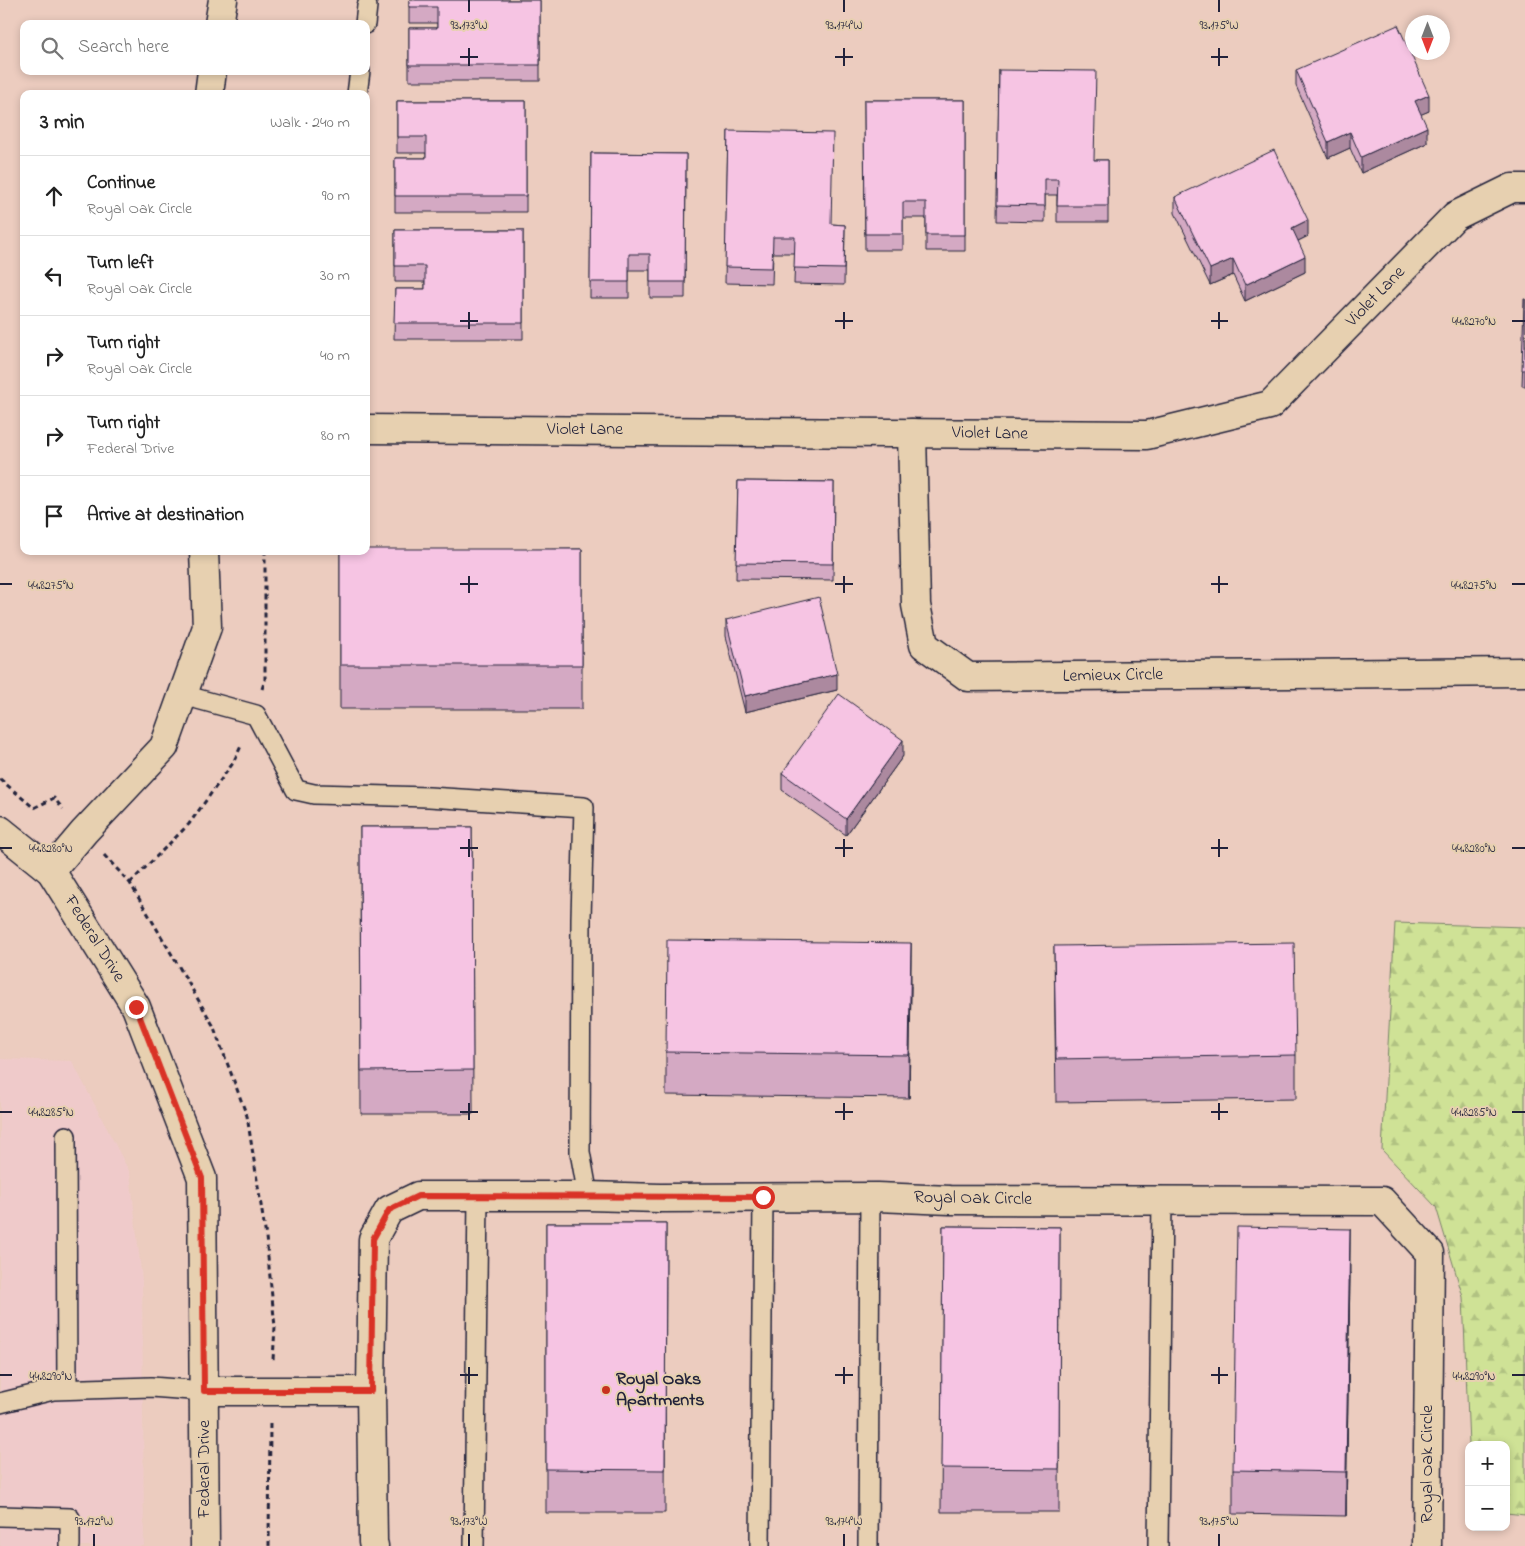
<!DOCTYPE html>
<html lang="en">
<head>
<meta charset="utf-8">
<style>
	:root { --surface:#fff; --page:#f2f2f2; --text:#222; --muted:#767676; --line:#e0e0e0 }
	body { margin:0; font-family:"Indie Flower",sans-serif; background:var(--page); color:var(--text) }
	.controls { position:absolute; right:15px; bottom:15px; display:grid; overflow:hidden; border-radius:10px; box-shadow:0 2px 8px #0003 }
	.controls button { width:45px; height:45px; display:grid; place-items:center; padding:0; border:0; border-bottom:1px solid var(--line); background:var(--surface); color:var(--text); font:25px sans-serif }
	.compass { position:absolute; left:1405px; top:15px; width:45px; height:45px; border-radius:50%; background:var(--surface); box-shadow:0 2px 8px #0003; rotate:180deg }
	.stop { position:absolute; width:15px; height:15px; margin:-11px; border:4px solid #d93025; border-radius:50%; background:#fff }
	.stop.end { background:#d93025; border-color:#fff; box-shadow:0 1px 5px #0008 }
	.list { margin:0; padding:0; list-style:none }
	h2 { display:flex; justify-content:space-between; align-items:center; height:65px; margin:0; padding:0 20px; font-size:21px }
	h2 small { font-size:16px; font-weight:400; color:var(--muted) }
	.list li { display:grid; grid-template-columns:32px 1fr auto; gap:15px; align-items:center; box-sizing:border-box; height:80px; padding:0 20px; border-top:1px solid var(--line) }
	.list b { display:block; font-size:19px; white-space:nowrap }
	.list p { margin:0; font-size:16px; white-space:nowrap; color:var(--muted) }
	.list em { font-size:16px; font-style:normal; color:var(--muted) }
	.icon { flex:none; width:28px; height:28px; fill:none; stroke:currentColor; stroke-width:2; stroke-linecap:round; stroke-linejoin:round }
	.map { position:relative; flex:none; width:1525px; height:1546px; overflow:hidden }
	.search { position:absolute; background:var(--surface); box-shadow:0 2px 8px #0003; left:20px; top:20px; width:350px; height:55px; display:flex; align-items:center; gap:12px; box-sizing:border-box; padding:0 18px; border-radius:10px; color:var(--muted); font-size:19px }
	.panel { position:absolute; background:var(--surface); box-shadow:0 2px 8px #0003; left:20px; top:90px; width:350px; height:465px; border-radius:10px }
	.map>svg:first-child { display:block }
</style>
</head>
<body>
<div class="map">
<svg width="1525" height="1546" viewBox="0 0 1525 1546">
	<defs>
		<pattern id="forest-firs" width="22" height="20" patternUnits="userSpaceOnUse" patternTransform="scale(1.25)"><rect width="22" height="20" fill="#cfe296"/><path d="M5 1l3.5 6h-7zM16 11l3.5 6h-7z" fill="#b1c282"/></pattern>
	</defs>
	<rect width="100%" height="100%" fill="#ecccbf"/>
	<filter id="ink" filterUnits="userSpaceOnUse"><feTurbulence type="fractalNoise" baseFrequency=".02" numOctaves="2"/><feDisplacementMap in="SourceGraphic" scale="10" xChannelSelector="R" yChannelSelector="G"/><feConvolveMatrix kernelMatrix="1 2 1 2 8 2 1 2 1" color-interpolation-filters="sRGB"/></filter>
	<g filter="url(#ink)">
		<path fill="#efcaca" d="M0 1059 72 1061 130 1173 142 1281 144 1546H0Z"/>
		<path fill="url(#forest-firs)" stroke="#788268" d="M1395 923 1525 927V1515L1506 1513V1445H1469L1463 1297 1436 1207 1382 1150Z"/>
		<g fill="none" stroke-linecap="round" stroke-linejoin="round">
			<defs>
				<g id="lane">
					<path d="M365 24 367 6"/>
					<path d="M357 94 360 71"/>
					<path d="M183 695 256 715 296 790 314 794 429 797 584 807 581 918 580 1152 588 1196"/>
					<path d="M66 1136 67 1389"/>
					<path d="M0 1403 53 1390 151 1387 204 1391"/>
					<path d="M0 1516 70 1518V1546"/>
					<path d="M474 1546 478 1196"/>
					<path d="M760 1546 763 1197"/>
					<path d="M868 1546 870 1197"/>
					<path d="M1158 1546 1162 1199"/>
				</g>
				<g id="street">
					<path d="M219 24 223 0"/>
					<path d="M209 94 212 71"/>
					<path d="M366 429 1147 435 1270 405 1455 216 1512 188H1525"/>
					<path d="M912 433 916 605 924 645 968 677 1525 672"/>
					<path d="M51 871 84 832 164 747 207 627 204 551"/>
					<path d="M204 1391H371"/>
					<path d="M374 1546 373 1542 371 1391 373 1239 389 1210 418 1196H588L660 1198 877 1197 950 1200 1382 1201 1430 1253 1427 1546"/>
				</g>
				<path id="secondary" d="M0 830 51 871 136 1007 202 1178 205 1546"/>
			</defs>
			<use href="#lane" stroke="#22223b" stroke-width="22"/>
			<use href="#street" stroke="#22223b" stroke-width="31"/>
			<use href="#secondary" stroke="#22223b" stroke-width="31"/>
			<g stroke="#22223b" stroke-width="3" stroke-dasharray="5 4" stroke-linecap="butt">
				<path d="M262 689 265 680V551"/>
				<path d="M0 779 34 808 54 798 63 809"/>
				<path d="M104 855 130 883 213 1025 247 1116 266 1237 275 1327 273 1360"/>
				<path d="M130 883 189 824 233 763 242 744"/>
				<path d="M269 1546 270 1422"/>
			</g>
			<use href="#lane" stroke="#e7d0b0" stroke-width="19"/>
			<use href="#street" stroke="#e7d0b0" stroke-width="28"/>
			<use href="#secondary" stroke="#e7d0b0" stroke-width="28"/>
		</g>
		<g fill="#d4a9c3" stroke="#22223b">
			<path d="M409 0H540V81H409V28H437V23H409Z"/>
			<path d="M999 70 1094 160H1108V222H1057V195H1045V222L997 221Z"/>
			<path d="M1296 70 1429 111 1421 114 1427 143 1361 173 1350 148 1328 158 1296 86Z"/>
			<path d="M864 100H965V251H926V218H903V250H865Z"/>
			<path d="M397 101H526V212H395V158H426V153H397Z"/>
			<path d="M728 131 831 224 845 225 844 285 794 284 795 253H773L772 284 725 283Z"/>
			<path d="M591 153 686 154 685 298H650V270H629V298H590Z"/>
			<path d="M1175 197 1308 236 1298 241 1305 272 1245 301 1233 275 1210 285 1175 213Z"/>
			<path d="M395 230H523V339H394L395 289H425V282H395Z"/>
			<path d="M1525 299V386H1522Z"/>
			<path d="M738 481 834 482 833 580 736 579Z"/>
			<path d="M582 549V709H340V551Z"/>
			<path d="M726 620 837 690 745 712 726 636Z"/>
			<path d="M903 756 846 835 782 790V773Z"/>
			<path d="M360 827H472L473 1114H361Z"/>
			<path d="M1054 946 1296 1055V1099L1056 1102Z"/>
			<path d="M911 986 909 1098 666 1095V1052Z"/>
			<path d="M546 1223H666L665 1513H546Z"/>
			<path d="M943 1226 1060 1227 1059 1512H941Z"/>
			<path d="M1350 1273 1346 1516 1233 1514V1470Z"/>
		</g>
		<g fill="#ac899f" stroke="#22223b">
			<path d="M1429 95V111L1415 117V101Z"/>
			<path d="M1427 127V143L1361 173V157Z"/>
			<path d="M1350 132V148L1328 158V142Z"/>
			<path d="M1308 220V236L1292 244V228Z"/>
			<path d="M1305 256V272L1245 301V285Z"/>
			<path d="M1233 259V275L1210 285V269Z"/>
			<path d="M837 674V690L745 712V696Z"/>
			<path d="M903 740V756L846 835V819Z"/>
			<path d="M911 943V986L909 1098V1055Z"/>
			<path d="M1350 1229V1273L1346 1516V1472Z"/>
		</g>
		<g fill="#f6c4e3" stroke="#22223b">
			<path d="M409 0H540V65H409V28H437V7H409Z"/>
			<path d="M1398 25 1429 95 1415 101 1427 127 1361 157 1350 132 1328 142 1296 70Z"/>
			<path d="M999 70 1096 71 1094 160H1108V206H1057L1058 179H1045V206L997 205Z"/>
			<path d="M864 100H965V235H926V202H903V234H865Z"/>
			<path d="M397 101H526V196H395V158H426V137H397Z"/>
			<path d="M728 131 833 133 831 224 845 225 844 269 794 268 795 237H773L772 268 725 267Z"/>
			<path d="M1274 150 1308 220 1292 228 1305 256 1245 285 1233 259 1210 269 1175 197Z"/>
			<path d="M591 153 686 154 685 282H650V254H629V282H590Z"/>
			<path d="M395 230H523V323H394L395 289H425V266H395Z"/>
			<path d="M1524 299H1525V370H1522Z"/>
			<path d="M738 481 834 482 833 564 736 563Z"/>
			<path d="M366 549H582V665H340V551H366Z"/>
			<path d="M819 597 837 674 745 696 726 620Z"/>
			<path d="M839 694 903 740 846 819 782 773Z"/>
			<path d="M360 827H472L473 1070 361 1071Z"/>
			<path d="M667 940 911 943 909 1055 666 1052Z"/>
			<path d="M1294 943 1296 1055 1056 1059 1054 946Z"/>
			<path d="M546 1223H666L665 1470 546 1469Z"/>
			<path d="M943 1226 1060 1227 1059 1469 941 1468Z"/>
			<path d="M1237 1227 1350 1229 1346 1472 1233 1470Z"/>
		</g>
	</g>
	<g fill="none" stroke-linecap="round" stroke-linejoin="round" filter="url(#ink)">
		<path stroke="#d93025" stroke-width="6" d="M136 1007 202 1178 204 1391H371L373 1239 389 1210 418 1196 763 1197"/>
	</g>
	<path fill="none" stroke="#22223b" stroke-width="2" d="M469 0V12M844 0V12M1219 0V12M469 48V66M844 48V66M1219 48V66M460 57H478M835 57H853M1211 57H1228M469 312V329M844 312V329M1219 312V329M460 321H478M835 321H853M1211 321H1228M1512 321H1525M469 576V593M844 576V593M1219 576V593M0 584H12M460 584H478M835 584H853M1211 584H1228M1512 584H1525M469 839V857M844 839V857M1219 839V857M0 848H12M460 848H478M835 848H853M1211 848H1228M1512 848H1525M469 1103V1120M844 1103V1120M1219 1103V1120M0 1112H12M460 1112H478M835 1112H853M1211 1112H1228M1512 1112H1525M469 1367V1384M844 1367V1384M1219 1367V1384M0 1375H12M460 1375H478M835 1375H853M1211 1375H1228M1512 1375H1525M94 1534V1546M469 1534V1546M844 1534V1546M1219 1534V1546"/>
	<circle fill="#c8321e" stroke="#e7d0b0" stroke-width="2" cx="606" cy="1390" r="5"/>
	<g text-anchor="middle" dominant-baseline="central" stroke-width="4" stroke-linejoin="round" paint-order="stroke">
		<g font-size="18" fill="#22223b" stroke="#e7d0b0">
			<text transform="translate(1376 297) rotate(-46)">Violet Lane</text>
			<text x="585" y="430">Violet Lane</text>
			<text transform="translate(990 434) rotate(1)">Violet Lane</text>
			<text transform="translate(1113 676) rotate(-1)">Lemieux Circle</text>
			<text transform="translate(94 939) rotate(58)">Federal Drive</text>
			<text transform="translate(973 1199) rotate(1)">Royal Oak Circle</text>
			<text transform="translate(1428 1464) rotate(-90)">Royal Oak Circle</text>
			<text transform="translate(205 1469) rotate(-90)">Federal Drive</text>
		</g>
		<g font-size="18" font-weight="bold" fill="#22223b" stroke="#e7d0b0" text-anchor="start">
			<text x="616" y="1380">Royal Oaks<tspan x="616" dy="21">Apartments</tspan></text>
		</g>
	</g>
	<g font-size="12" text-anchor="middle" fill="#22223b" stroke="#e7d0b0" stroke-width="4" stroke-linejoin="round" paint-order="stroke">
		<text x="469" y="29">93.173°W</text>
		<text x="844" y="29">93.174°W</text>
		<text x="1219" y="29">93.175°W</text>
		<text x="1474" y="325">44.8270°N</text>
		<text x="1474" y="589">44.8275°N</text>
		<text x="51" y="589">44.8275°N</text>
		<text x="1474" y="852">44.8280°N</text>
		<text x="51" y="852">44.8280°N</text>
		<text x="1474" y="1116">44.8285°N</text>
		<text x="51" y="1116">44.8285°N</text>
		<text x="51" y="1380">44.8290°N</text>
		<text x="1474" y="1380">44.8290°N</text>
		<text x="94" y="1525">93.172°W</text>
		<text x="469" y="1525">93.173°W</text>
		<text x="844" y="1525">93.174°W</text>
		<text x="1219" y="1525">93.175°W</text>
	</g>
</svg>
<div class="controls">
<button>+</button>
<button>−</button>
</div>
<svg class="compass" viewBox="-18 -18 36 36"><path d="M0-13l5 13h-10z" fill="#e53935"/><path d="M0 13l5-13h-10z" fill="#767676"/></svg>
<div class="stop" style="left:763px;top:1197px"></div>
<div class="stop end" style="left:136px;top:1007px"></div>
<div class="search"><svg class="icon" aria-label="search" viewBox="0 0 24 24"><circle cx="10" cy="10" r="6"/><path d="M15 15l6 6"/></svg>Search here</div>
<section class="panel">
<h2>3 min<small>Walk · 240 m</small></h2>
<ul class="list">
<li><svg class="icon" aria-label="ahead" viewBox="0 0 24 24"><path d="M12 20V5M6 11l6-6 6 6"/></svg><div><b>Continue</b><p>Royal Oak Circle</p></div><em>90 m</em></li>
<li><svg class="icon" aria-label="left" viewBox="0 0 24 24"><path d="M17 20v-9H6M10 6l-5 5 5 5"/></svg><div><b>Turn left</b><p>Royal Oak Circle</p></div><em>30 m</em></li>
<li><svg class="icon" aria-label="right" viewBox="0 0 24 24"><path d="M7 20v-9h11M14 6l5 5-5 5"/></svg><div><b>Turn right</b><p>Royal Oak Circle</p></div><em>40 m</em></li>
<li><svg class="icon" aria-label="right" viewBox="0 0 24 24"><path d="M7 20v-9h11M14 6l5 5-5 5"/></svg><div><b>Turn right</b><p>Federal Drive</p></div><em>80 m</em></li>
<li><svg class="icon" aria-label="arrive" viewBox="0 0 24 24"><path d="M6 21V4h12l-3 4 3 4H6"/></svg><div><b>Arrive at destination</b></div></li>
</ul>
</section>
</div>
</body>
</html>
